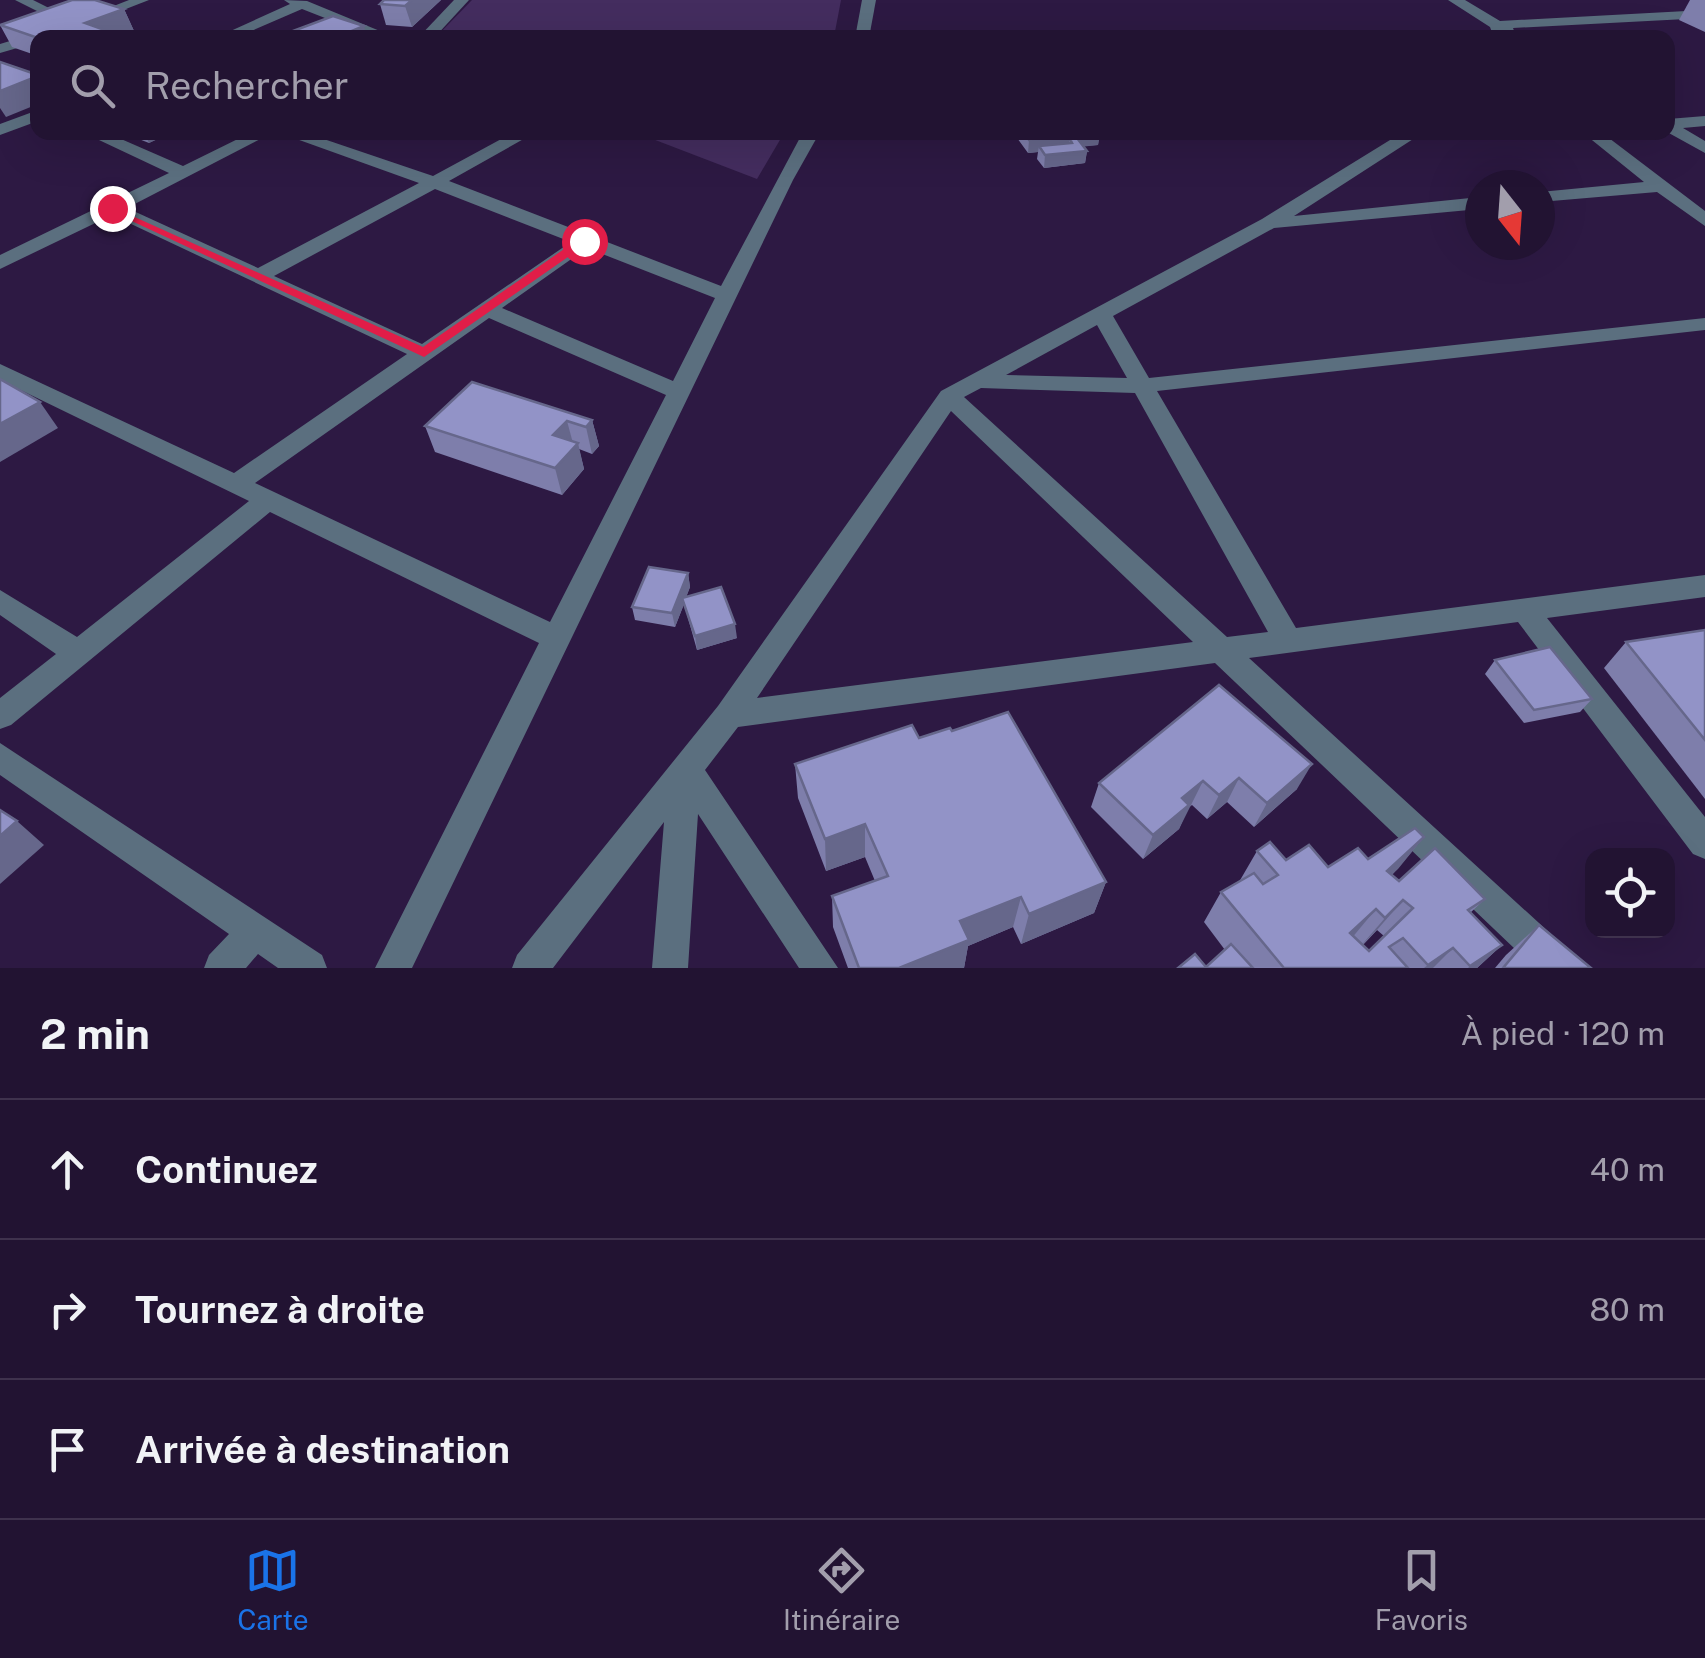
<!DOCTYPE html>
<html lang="fr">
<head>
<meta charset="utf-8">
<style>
	:root { --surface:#221332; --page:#2e203e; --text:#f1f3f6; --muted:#a29eac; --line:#3f324d; --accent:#1a73e8 }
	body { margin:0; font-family:"Public Sans",sans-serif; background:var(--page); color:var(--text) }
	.controls { position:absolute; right:30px; bottom:30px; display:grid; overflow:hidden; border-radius:20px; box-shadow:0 10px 40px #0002 }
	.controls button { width:90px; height:90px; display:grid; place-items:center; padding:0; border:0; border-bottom:2px solid var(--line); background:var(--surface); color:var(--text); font:50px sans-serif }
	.compass { position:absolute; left:1465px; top:170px; width:90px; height:90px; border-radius:50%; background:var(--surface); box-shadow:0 10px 40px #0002; rotate:163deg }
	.stop { position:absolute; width:30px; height:30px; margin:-22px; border:8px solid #e11d48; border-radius:50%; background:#fff }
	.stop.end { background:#e11d48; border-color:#fff; box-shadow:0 2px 10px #0008 }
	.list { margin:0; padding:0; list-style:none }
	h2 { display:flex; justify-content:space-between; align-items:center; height:130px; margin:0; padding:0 40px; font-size:42px }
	h2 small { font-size:32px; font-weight:400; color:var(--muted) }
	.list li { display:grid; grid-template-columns:65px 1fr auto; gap:30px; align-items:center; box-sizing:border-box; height:140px; padding:0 40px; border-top:2px solid var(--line) }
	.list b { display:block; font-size:38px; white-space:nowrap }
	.list em { font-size:32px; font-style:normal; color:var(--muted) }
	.icon { flex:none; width:55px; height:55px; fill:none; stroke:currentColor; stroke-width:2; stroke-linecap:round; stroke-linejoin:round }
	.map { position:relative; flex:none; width:1705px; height:968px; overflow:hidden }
	.search { position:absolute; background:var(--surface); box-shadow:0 10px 40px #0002; left:30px; right:30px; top:30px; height:110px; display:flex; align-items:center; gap:25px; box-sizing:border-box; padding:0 35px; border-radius:20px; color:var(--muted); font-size:38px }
	.sheet { height:550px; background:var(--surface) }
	nav { display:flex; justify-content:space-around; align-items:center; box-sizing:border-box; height:140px; border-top:2px solid var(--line); background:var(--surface); font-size:28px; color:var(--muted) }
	nav a { display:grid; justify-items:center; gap:5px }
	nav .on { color:var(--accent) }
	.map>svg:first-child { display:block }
</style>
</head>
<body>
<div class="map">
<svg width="1705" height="968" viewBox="0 0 1705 968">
	<rect width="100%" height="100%" fill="#2d1943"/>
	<g fill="#442d5f">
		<path d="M472 0H841L834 37H436Z"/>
		<path d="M637 133H784L757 179Z"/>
	</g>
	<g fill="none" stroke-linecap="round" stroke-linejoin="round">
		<g fill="#5b6f7f" fill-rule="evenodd">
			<path d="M15 0H33L81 24 69 27Z"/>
			<path d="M129 0H149L95 21 83 18Z"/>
			<path d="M284 0 307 1 397 38H376L302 9 235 38H215L290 4Z"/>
			<path d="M454 0H469L434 38H418Z"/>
			<path d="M862 0H876L869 38H855Z"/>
			<path d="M1448 0H1465L1500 21 1705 10V18L1513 28 1516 36 1494 38 1490 27Z"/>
			<path d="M43 31 48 32V38H38V42L0 53V44Z"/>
			<path d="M38 110V121L0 135V124Z"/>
			<path d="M1705 116V126L1683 128 1705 141V153L1667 132 1668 119Z"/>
			<path d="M82 132H105L183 166 252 132H274L127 208 258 268 419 183 277 132H303L433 176 514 132H536L449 181 721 286 803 132H820L793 180 412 968H375L539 643 270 512 11 725 0 729V698L56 654 0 615V590L77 637 249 501 0 380V364L234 473 407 354 112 215 0 269V255L169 173ZM435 189 571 242 422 344 274 276ZM587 248 715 298 673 381 502 308ZM489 318 666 395 550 622 255 483Z"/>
			<path d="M1403 132H1424L1294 216 1480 197V209L1274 228 1113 316 1149 378 1705 318V330L1157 391 1296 628 1705 575V597L1547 618 1705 817V859L1693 854 1518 622 1249 658 1574 955 1579 968H1535L1215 663 738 727 705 770 838 968H799L698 814 688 968H652L664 822 553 968H512L517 955 718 706 941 391 1262 219ZM1097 325 1127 378 1006 375ZM981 388 1135 393 1268 632 1227 637 964 397ZM951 411 1193 642 757 698Z"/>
			<path d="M1582 132H1601L1705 211V226L1657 192 1540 202V192L1644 182Z"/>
			<path d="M0 743 322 955 327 968H278L258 954 246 968H204L209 955 229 934 0 775Z"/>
		</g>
	</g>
	<g fill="#7e7eab" fill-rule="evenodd">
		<path d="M384 0H441L412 27 386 25 380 4Z"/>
		<path d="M1690 0H1705V32L1679 20Z"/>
		<path d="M124 9 134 31 38 38V56L12 47 0 25Z"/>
		<path d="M121 132H171L149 143Z"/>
		<path d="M1015 132H1100L1098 145 1084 146 1087 151 1085 163 1044 168 1037 159 1038 152 1028 153 1015 135Z"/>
		<path d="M592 420 599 446 592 454 579 449 584 469 562 495 435 452 425 426Z"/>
		<path d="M688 573 690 587 686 597 737 638 697 650 684 604 675 627 635 620 632 607Z"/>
		<path d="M1705 630V799L1604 668 1626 642Z"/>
		<path d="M1495 660 1592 699 1580 712 1524 723 1485 674Z"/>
		<path d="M1219 685 1297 789 1254 827 1227 802 1207 819 1192 805 1188 808 1179 829 1143 859 1091 807 1099 783Z"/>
		<path d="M919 738 1106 882 1094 913 1021 944 1013 927 968 946 964 968H848L833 927 832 896 875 881 865 857 826 871 798 798 795 764Z"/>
		<path d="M1424 837 1392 875 1399 881 1485 899 1470 913 1502 945 1477 968H1178L1206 967 1225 950 1204 922 1221 892 1239 882 1257 851 1286 860 1328 867 1368 859ZM1377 930 1384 936 1369 951 1363 945Z"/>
		<path d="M1539 925 1591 968H1495L1506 955Z"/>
	</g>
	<g fill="#66678b">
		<path d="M412 0H441L412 27 405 6Z"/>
		<path d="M124 9 134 31 116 38 85 23Z"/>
		<path d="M364 26 367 38H335Z"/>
		<path d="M38 76V104L6 117 0 108V91Z"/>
		<path d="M144 132H171V133L149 143Z"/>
		<path d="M1100 132 1098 145 1071 148 1072 143 1070 139 1068 148 1039 146 1038 152 1028 153 1029 140Z"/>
		<path d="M1087 151 1085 163 1044 168 1045 155Z"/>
		<path d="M40 402 58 428 0 462V424Z"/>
		<path d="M592 420 599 446 592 454 586 427Z"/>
		<path d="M567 421 574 447 553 435Z"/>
		<path d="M578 443 584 469 562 495 555 468Z"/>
		<path d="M688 573 690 587 684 603 682 598 684 604 675 627 672 613Z"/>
		<path d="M735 624 737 638 697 650 695 636Z"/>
		<path d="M1312 764 1297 789 1254 827 1267 803Z"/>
		<path d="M1239 778 1227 802 1207 819 1219 795Z"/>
		<path d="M1203 781 1179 829 1143 859 1153 835 1182 798Z"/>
		<path d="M17 821 44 845 0 884V836Z"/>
		<path d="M865 824V857L826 871 825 839Z"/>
		<path d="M1424 837 1398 869 1362 902 1387 871Z"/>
		<path d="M1106 882 1094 913 1021 944 1029 914Z"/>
		<path d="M1021 897 1013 927 968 946 964 968H899L960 921Z"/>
		<path d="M1403 900 1377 930 1359 948 1385 918Z"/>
		<path d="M1376 909 1351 939 1350 933Z"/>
		<path d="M1502 945 1477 968H1468L1470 966Z"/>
		<path d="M1453 948 1433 968H1424L1428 965Z"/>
	</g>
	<g fill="#9293c7" stroke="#66678b" stroke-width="2.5" fill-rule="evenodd">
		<path d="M72 0H95L124 9 85 23 127 38H38L0 25Z"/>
		<path d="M384 0H412L405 6 380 4Z"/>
		<path d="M333 16 364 26 335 38 277 37Z"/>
		<path d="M0 62 38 75V76L0 91Z"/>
		<path d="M1024 132H1099L1029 140Z"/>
		<path d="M1077 138 1087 151 1045 155 1039 146 1072 143 1070 139Z"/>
		<path d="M0 379 40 402 0 424Z"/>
		<path d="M472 382 592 420 586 427 567 421 553 435 578 443 555 468 425 426Z"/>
		<path d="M649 567 688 573 672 613 632 607Z"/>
		<path d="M721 587 735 624 695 636 682 598Z"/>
		<path d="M1705 630V740L1626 642Z"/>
		<path d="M1550 647 1592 699 1534 710 1495 660Z"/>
		<path d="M1219 685 1312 764 1267 803 1239 778 1219 795 1203 781 1182 798 1189 805 1153 835 1099 783Z"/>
		<path d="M1008 712 1106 882 1029 914 1021 897 960 921 969 940 899 968H859L832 896 888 876 865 824 825 839 795 764 912 725 919 738 950 728 952 731Z"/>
		<path d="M0 810 17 821 0 836Z"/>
		<path d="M1415 828 1424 837 1387 871 1399 881 1435 848 1485 899 1468 910 1502 945 1470 966 1453 948 1428 965 1403 938 1389 947 1408 968H1284L1221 892 1254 873 1263 884 1278 875 1257 851 1270 842 1286 860 1309 845 1328 867 1358 848 1368 859ZM1403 900 1413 908 1369 951 1350 933 1376 909 1385 918Z"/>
		<path d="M1539 925 1591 968H1503Z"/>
		<path d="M1231 944 1253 968H1178L1195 954 1206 967Z"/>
	</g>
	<path fill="#e11d48" d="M108 205 423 347 580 238 591 241 424 357 108 210Z"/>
</svg>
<div class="controls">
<button><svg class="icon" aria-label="locate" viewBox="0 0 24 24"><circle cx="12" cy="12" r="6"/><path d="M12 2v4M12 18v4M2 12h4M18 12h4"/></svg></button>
</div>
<svg class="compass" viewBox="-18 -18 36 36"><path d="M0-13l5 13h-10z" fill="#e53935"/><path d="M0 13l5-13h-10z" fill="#a29eac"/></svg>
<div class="stop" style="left:584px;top:241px"></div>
<div class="stop end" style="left:112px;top:208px"></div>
<div class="search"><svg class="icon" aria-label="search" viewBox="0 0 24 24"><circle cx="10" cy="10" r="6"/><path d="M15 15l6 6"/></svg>Rechercher</div>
</div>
<section class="sheet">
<h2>2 min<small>À pied · 120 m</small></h2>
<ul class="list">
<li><svg class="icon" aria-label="ahead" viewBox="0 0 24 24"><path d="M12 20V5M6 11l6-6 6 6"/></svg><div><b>Continuez</b></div><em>40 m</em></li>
<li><svg class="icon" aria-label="right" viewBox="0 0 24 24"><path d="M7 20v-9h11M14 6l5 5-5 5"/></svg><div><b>Tournez à droite</b></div><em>80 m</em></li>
<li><svg class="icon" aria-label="arrive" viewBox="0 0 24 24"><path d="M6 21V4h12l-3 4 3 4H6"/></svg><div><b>Arrivée à destination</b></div></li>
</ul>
</section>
<nav>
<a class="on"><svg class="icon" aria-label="map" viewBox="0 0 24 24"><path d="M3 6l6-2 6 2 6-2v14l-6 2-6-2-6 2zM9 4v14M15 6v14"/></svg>Carte</a>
<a><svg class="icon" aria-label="directions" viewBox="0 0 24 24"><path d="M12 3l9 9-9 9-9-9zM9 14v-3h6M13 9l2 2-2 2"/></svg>Itinéraire</a>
<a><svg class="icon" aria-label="saved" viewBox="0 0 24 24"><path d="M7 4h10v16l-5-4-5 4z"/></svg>Favoris</a>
</nav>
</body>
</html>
